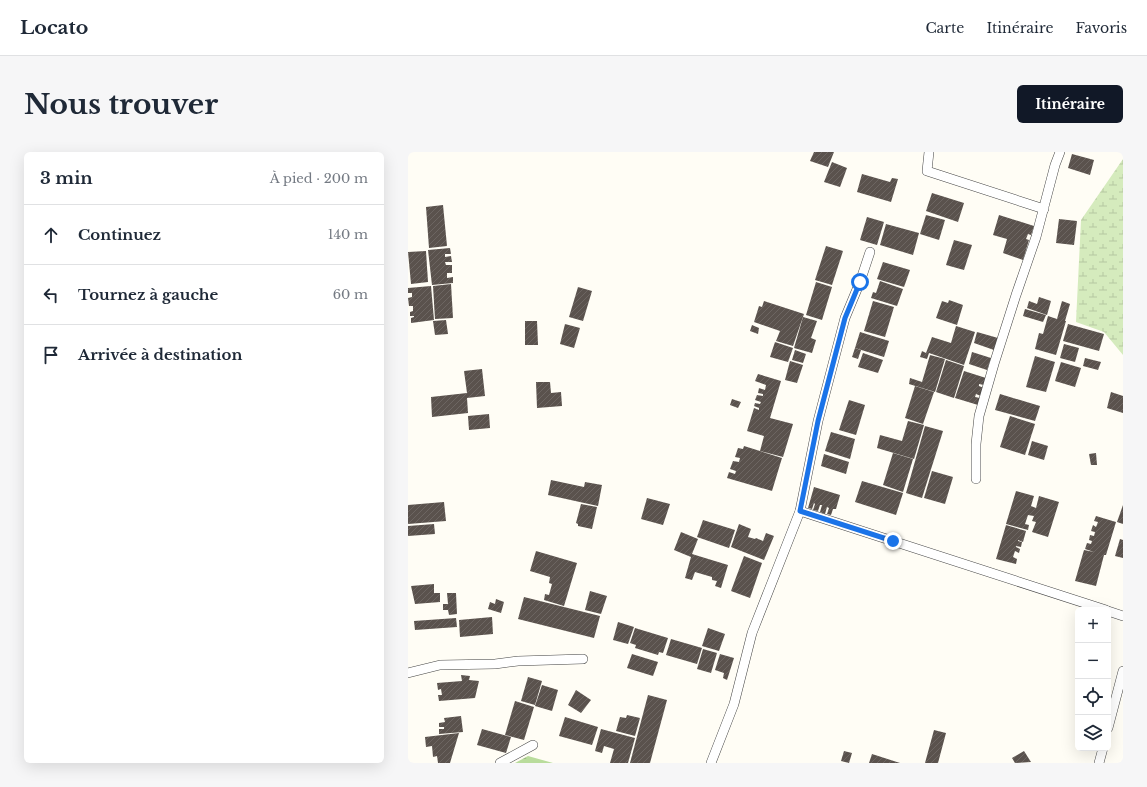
<!DOCTYPE html>
<html lang="fr">
<head>
<meta charset="utf-8">
<style>
	:root { --surface:#fff; --page:#f6f6f7; --text:#1f2937; --muted:#747a83; --line:#e0e1e3; --accent:#111827 }
	body { margin:0; font-family:"Libre Baskerville",serif; background:var(--page); color:var(--text) }
	.controls { position:absolute; right:12px; bottom:12px; display:grid; overflow:hidden; border-radius:6px; box-shadow:0 4px 16px #0002 }
	.controls button { width:36px; height:36px; display:grid; place-items:center; padding:0; border:0; border-bottom:1px solid var(--line); background:var(--surface); color:var(--text); font:20px sans-serif }
	.stop { position:absolute; width:12px; height:12px; margin:-9px; border:3px solid #1a73e8; border-radius:50%; background:#fff }
	.stop.end { background:#1a73e8; border-color:#fff; box-shadow:0 1px 4px #0008 }
	.list { margin:0; padding:0; list-style:none }
	h2 { display:flex; justify-content:space-between; align-items:center; height:52px; margin:0; padding:0 16px; font-size:17px }
	h2 small { font-size:13px; font-weight:400; color:var(--muted) }
	.list li { display:grid; grid-template-columns:26px 1fr auto; gap:12px; align-items:center; box-sizing:border-box; height:60px; padding:0 16px; border-top:1px solid var(--line) }
	.list b { display:block; font-size:15px; white-space:nowrap }
	.list em { font-size:13px; font-style:normal; color:var(--muted) }
	.icon { flex:none; width:22px; height:22px; fill:none; stroke:currentColor; stroke-width:2; stroke-linecap:round; stroke-linejoin:round }
	.map { position:relative; flex:none; width:715px; height:611px; overflow:hidden; border-radius:6px }
	header { display:flex; align-items:center; gap:24px; box-sizing:border-box; height:56px; padding:0 20px; background:var(--surface); border-bottom:1px solid var(--line) }
	header strong { font-size:19px }
	nav { display:flex; gap:22px; margin-inline-start:auto; font-size:14px }
	.intro { display:flex; align-items:center; justify-content:space-between; box-sizing:border-box; height:96px; padding:0 24px }
	h1 { margin:0; font-size:28px }
	.button { padding:10px 18px; border-radius:6px; background:var(--accent); color:#fff; font-size:14px; font-weight:700 }
	main { display:flex; gap:24px; padding:0 24px }
	aside { flex:1; background:var(--surface); border-radius:6px; box-shadow:0 4px 16px #0002 }
	.map>svg:first-child { display:block }
</style>
</head>
<body>
<header>
<strong>Locato</strong>
<nav><a>Carte</a><a>Itinéraire</a><a>Favoris</a></nav>
</header>
<div class="intro"><h1>Nous trouver</h1><a class="button">Itinéraire</a></div>
<main>
<aside>
<h2>3 min<small>À pied · 200 m</small></h2>
<ul class="list">
<li><svg class="icon" aria-label="ahead" viewBox="0 0 24 24"><path d="M12 20V5M6 11l6-6 6 6"/></svg><div><b>Continuez</b></div><em>140 m</em></li>
<li><svg class="icon" aria-label="left" viewBox="0 0 24 24"><path d="M17 20v-9H6M10 6l-5 5 5 5"/></svg><div><b>Tournez à gauche</b></div><em>60 m</em></li>
<li><svg class="icon" aria-label="arrive" viewBox="0 0 24 24"><path d="M6 21V4h12l-3 4 3 4H6"/></svg><div><b>Arrivée à destination</b></div></li>
</ul>
</aside>
<div class="map">
<svg width="715" height="611" viewBox="0 0 715 611">
	<defs>
		<pattern id="forest-firs" width="22" height="20" patternUnits="userSpaceOnUse"><rect width="22" height="20" fill="#b9dc9c"/><path d="M5 1l3.5 6h-7zM16 11l3.5 6h-7z" fill="#9ebc85"/></pattern>
		<pattern id="wetland-marsh" width="20" height="14" patternUnits="userSpaceOnUse"><rect width="20" height="14" fill="#d5ebbd"/><path d="M1 5h8M5 5V1M11 12h8M15 12V8" fill="none" stroke="#b6c8a1"/></pattern>
		<pattern id="building-hatch" width="6" height="6" patternUnits="userSpaceOnUse"><rect width="6" height="6" fill="#5a524d"/><path d="M-1 1l2-2M0 6l6-6M5 7l2-2" fill="none" stroke="#6d6662"/></pattern>
	</defs>
	<rect width="100%" height="100%" fill="#fffdf5"/>
	<path fill="url(#forest-firs)" d="M120 604 145 611H107Z"/>
	<path fill="url(#wetland-marsh)" d="M715 7V203L696 180 668 170 673 68Z"/>
	<g fill="url(#building-hatch)">
		<path d="M406 0H426L420 15 402 9Z"/>
		<path d="M664 2 686 8 682 23 660 16Z"/>
		<path d="M424 10 439 16 432 35 416 30Z"/>
		<path d="M454 22 482 30 484 26 490 27 483 50 449 40Z"/>
		<path d="M524 41 556 51 550 70 518 59Z"/>
		<path d="M35 53 39 94 21 96 18 55Z"/>
		<path d="M518 63 537 68 531 88 512 82Z"/>
		<path d="M591 63 626 74 623 83 620 82 618 87 621 88 615 108 595 101 599 87 585 83Z"/>
		<path d="M459 65 476 70 469 93 452 88Z"/>
		<path d="M651 67 669 69 666 93 648 91Z"/>
		<path d="M478 72 511 81 505 103 472 93Z"/>
		<path d="M546 88 564 93 556 118 538 113Z"/>
		<path d="M418 94 435 99 424 133 407 128Z"/>
		<path d="M42 96 43 102H37V105L43 104 44 110H37L38 113H44V121H39V126L45 125V131L24 133 20 98Z"/>
		<path d="M18 99 20 130 3 132 0 100Z"/>
		<path d="M475 110 502 118 496 135 469 127Z"/>
		<path d="M472 129 495 137 489 154 463 146 465 140 468 141Z"/>
		<path d="M408 130 424 135 414 168 398 163Z"/>
		<path d="M43 132 45 166 27 167 25 134Z"/>
		<path d="M23 134 26 168 3 171V166L6 165V164H2V160L5 159V154H1L0 146 4 145V141H0V136Z"/>
		<path d="M170 135 184 139 175 169 161 165Z"/>
		<path d="M631 145 643 149 639 163 619 156 621 149 629 152Z"/>
		<path d="M541 148 555 153 549 173 528 166 534 149 540 151Z"/>
		<path d="M356 149 396 162 385 194 368 189 372 179 346 170 351 154 354 155Z"/>
		<path d="M465 149 486 155 477 185 456 179Z"/>
		<path d="M654 149 662 152 657 169H658L648 203 627 197 631 181 635 182 640 164 649 167Z"/>
		<path d="M617 157 638 163 635 170 615 164Z"/>
		<path d="M395 165 409 169 403 186 408 188 404 201 386 196Z"/>
		<path d="M38 168 40 182 27 183 25 169Z"/>
		<path d="M117 169H129L130 193H117Z"/>
		<path d="M157 172 172 176 166 196 152 192Z"/>
		<path d="M660 172 696 182 691 199 655 189Z"/>
		<path d="M344 173 351 176 350 182 342 179Z"/>
		<path d="M548 174 567 180 556 213 521 201 519 207 512 205 514 199 518 201 524 185 543 191Z"/>
		<path d="M452 180 481 189 476 205 447 196Z"/>
		<path d="M569 180 590 186 586 198 566 191Z"/>
		<path d="M367 190 385 196 380 210 362 205Z"/>
		<path d="M656 192 671 196 667 210 652 206Z"/>
		<path d="M447 196 453 198 450 207 444 205Z"/>
		<path d="M387 198 398 202 395 211 384 208Z"/>
		<path d="M564 200 583 206 579 218 561 212Z"/>
		<path d="M455 201 475 208 470 221 450 215Z"/>
		<path d="M522 203 537 207 527 240 501 232 502 226 514 230Z"/>
		<path d="M627 204 647 210 638 240 618 235Z"/>
		<path d="M677 206 693 210 690 218 675 214Z"/>
		<path d="M538 208 556 214 546 246 528 240Z"/>
		<path d="M382 209 395 213 389 231 377 228Z"/>
		<path d="M653 210 673 216 667 235 647 229Z"/>
		<path d="M74 217 77 244 59 246 60 261 24 265 23 245 59 241 56 219Z"/>
		<path d="M556 219 578 226 576 233 571 232V234L576 236 573 244 568 242 567 245 572 246 570 253 547 246Z"/>
		<path d="M350 222 373 229 362 266 385 272 375 305 352 299 356 284 339 279 346 256 351 258V256L346 254 347 251 352 252 353 250 347 248 349 243 355 244V242L350 241 351 236 357 238 358 233 347 229Z"/>
		<path d="M128 230H142L143 241 153 240 154 254 129 256Z"/>
		<path d="M507 234 526 240 515 272 497 266Z"/>
		<path d="M703 240 715 244V261L699 256Z"/>
		<path d="M592 242 632 254 627 269 587 258Z"/>
		<path d="M324 247 333 250 330 256 322 253Z"/>
		<path d="M441 248 457 253 448 283 431 278Z"/>
		<path d="M81 262 82 276 61 278 60 264Z"/>
		<path d="M602 264 627 272 617 303 592 295Z"/>
		<path d="M500 269 516 273 506 307 469 296 472 283 494 289Z"/>
		<path d="M517 274 535 279 514 346 498 341Z"/>
		<path d="M423 280 447 287 442 307 417 299Z"/>
		<path d="M624 289 640 294 636 308 620 303Z"/>
		<path d="M336 294 374 306 364 339 319 326 321 320 327 322 328 319 322 317 325 309 331 310 332 306 327 305 330 296 335 297Z"/>
		<path d="M485 301 505 307 495 340 475 333Z"/>
		<path d="M688 301 689 313H683L681 302Z"/>
		<path d="M416 302 441 310 438 322 413 314Z"/>
		<path d="M524 319 545 325 537 352 516 346Z"/>
		<path d="M143 328 176 335 177 330 194 333 190 354 140 343Z"/>
		<path d="M454 329 495 341 488 363 447 350Z"/>
		<path d="M406 335 432 343 428 357H425L423 363 419 362 421 356 419 355 417 362 412 360 414 353H412L410 359 405 358 407 352 406 351 404 357 400 356Z"/>
		<path d="M608 339 626 344 623 354 628 356 631 344 651 350 640 385 624 380 628 370 624 369 626 364 620 363 617 372 621 373 620 378 598 372Z"/>
		<path d="M239 346 262 352 255 373 233 367Z"/>
		<path d="M36 350 38 369 0 372V353Z"/>
		<path d="M173 352 189 355 184 377 170 374V372L168 371Z"/>
		<path d="M715 353V372L709 370Z"/>
		<path d="M688 364 708 370 698 403H696L688 434 667 429 676 398 686 400 677 397 679 391 683 392 684 389 681 388 682 383 686 384 687 380 683 379 685 373 688 375 690 370 686 369Z"/>
		<path d="M295 368 327 378 321 396 289 385Z"/>
		<path d="M26 372 27 382 0 384V374Z"/>
		<path d="M331 372 343 377 340 385 347 387 348 386 355 389 358 381 366 384 356 408 323 395Z"/>
		<path d="M598 373 618 379 615 390 610 388V389L614 390 613 395 608 394V395L612 397 611 401 607 399 605 405 609 407 608 412 588 407Z"/>
		<path d="M273 380 290 387 284 402 320 413 313 436 307 434 309 429 304 428V425L287 420 284 428 277 426 283 405 266 398Z"/>
		<path d="M712 387 715 388V406L707 404Z"/>
		<path d="M128 399 169 411 156 454 136 448 137 442 141 443 144 432 141 431 142 425 122 419Z"/>
		<path d="M336 404 354 411 342 446 323 439Z"/>
		<path d="M26 432V441H32V450L7 452 3 434Z"/>
		<path d="M182 439 199 444 193 462 177 458Z"/>
		<path d="M39 441H48L49 462 41 463 40 458H35V452H40Z"/>
		<path d="M116 445 192 464 186 486 110 467Z"/>
		<path d="M88 447 96 450 93 461 80 457 82 450 87 452Z"/>
		<path d="M84 465 85 482 52 485 51 468Z"/>
		<path d="M48 466 49 475 7 478 6 469Z"/>
		<path d="M210 470 226 475 220 492 205 488Z"/>
		<path d="M227 476 260 486 255 501 251 500 250 503 227 496 228 493 222 491Z"/>
		<path d="M300 476 317 482 311 499 294 494Z"/>
		<path d="M263 487 294 496 289 512 258 503Z"/>
		<path d="M295 497 309 501 303 521 289 517Z"/>
		<path d="M224 502 250 510 245 524 219 516Z"/>
		<path d="M312 502 326 506 319 528 315 526 316 521 307 518Z"/>
		<path d="M53 523 62 524 61 528 71 529 67 546 31 549 30 543H34L33 537 30 538 29 531 54 529Z"/>
		<path d="M120 525 134 529 127 553 113 549Z"/>
		<path d="M134 533 150 538 144 559 127 554Z"/>
		<path d="M168 538 183 548 173 561 160 553Z"/>
		<path d="M240 543 259 548 242 611H222Z"/>
		<path d="M107 549 126 555 116 588 97 583Z"/>
		<path d="M219 563 232 566 227 584 208 579 212 565 218 566Z"/>
		<path d="M53 564 55 580 31 582V577H36V575H31V571L37 570 36 566Z"/>
		<path d="M157 565 190 575 184 593 151 584Z"/>
		<path d="M74 577 103 585 98 601 69 593Z"/>
		<path d="M193 577 227 586 220 611H202L206 597 196 594 194 601 187 599Z"/>
		<path d="M526 578 538 581 530 611H517Z"/>
		<path d="M51 581 42 611H30L29 604 25 605 24 594 18 595 17 585Z"/>
		<path d="M436 599 444 601 441 611 433 609Z"/>
		<path d="M616 599 623 610 607 611 604 606Z"/>
		<path d="M464 602 492 611H461Z"/>
	</g>
	<g fill="none" stroke-linecap="round" stroke-linejoin="round">
		<defs>
			<g id="minor">
				<path d="M521 0 519 19 636 57"/>
				<path d="M568 327V292L571 264 586 212 608 143 628 85 647 13 652 0"/>
				<path d="M392 359 698 458"/>
				<path d="M700 459 715 464"/>
				<path d="M0 521 32 513 87 512 110 509 175 507"/>
				<path d="M700 576 715 519"/>
				<path d="M92 611 125 593"/>
				<path d="M303 611 326 552 344 481 392 359 410 269 437 166 452 130 462 100"/>
				<path d="M691 611 695 596"/>
			</g>
		</defs>
		<use href="#minor" stroke="#444" stroke-width="10"/>
		<use href="#minor" stroke="#fff" stroke-width="9"/>
	</g>
	<g fill="none" stroke-linecap="round" stroke-linejoin="round">
		<path stroke="#1a73e8" stroke-width="5" d="M452 130 437 166 410 269 392 359 485 389"/>
	</g>
</svg>
<div class="controls">
<button>+</button>
<button>−</button>
<button><svg class="icon" aria-label="locate" viewBox="0 0 24 24"><circle cx="12" cy="12" r="6"/><path d="M12 2v4M12 18v4M2 12h4M18 12h4"/></svg></button>
<button><svg class="icon" aria-label="layers" viewBox="0 0 24 24"><path d="M12 4l9 5-9 5-9-5zM3 14l9 5 9-5"/></svg></button>
</div>
<div class="stop" style="left:452px;top:130px"></div>
<div class="stop end" style="left:485px;top:389px"></div>
</div>
</main>
</body>
</html>
